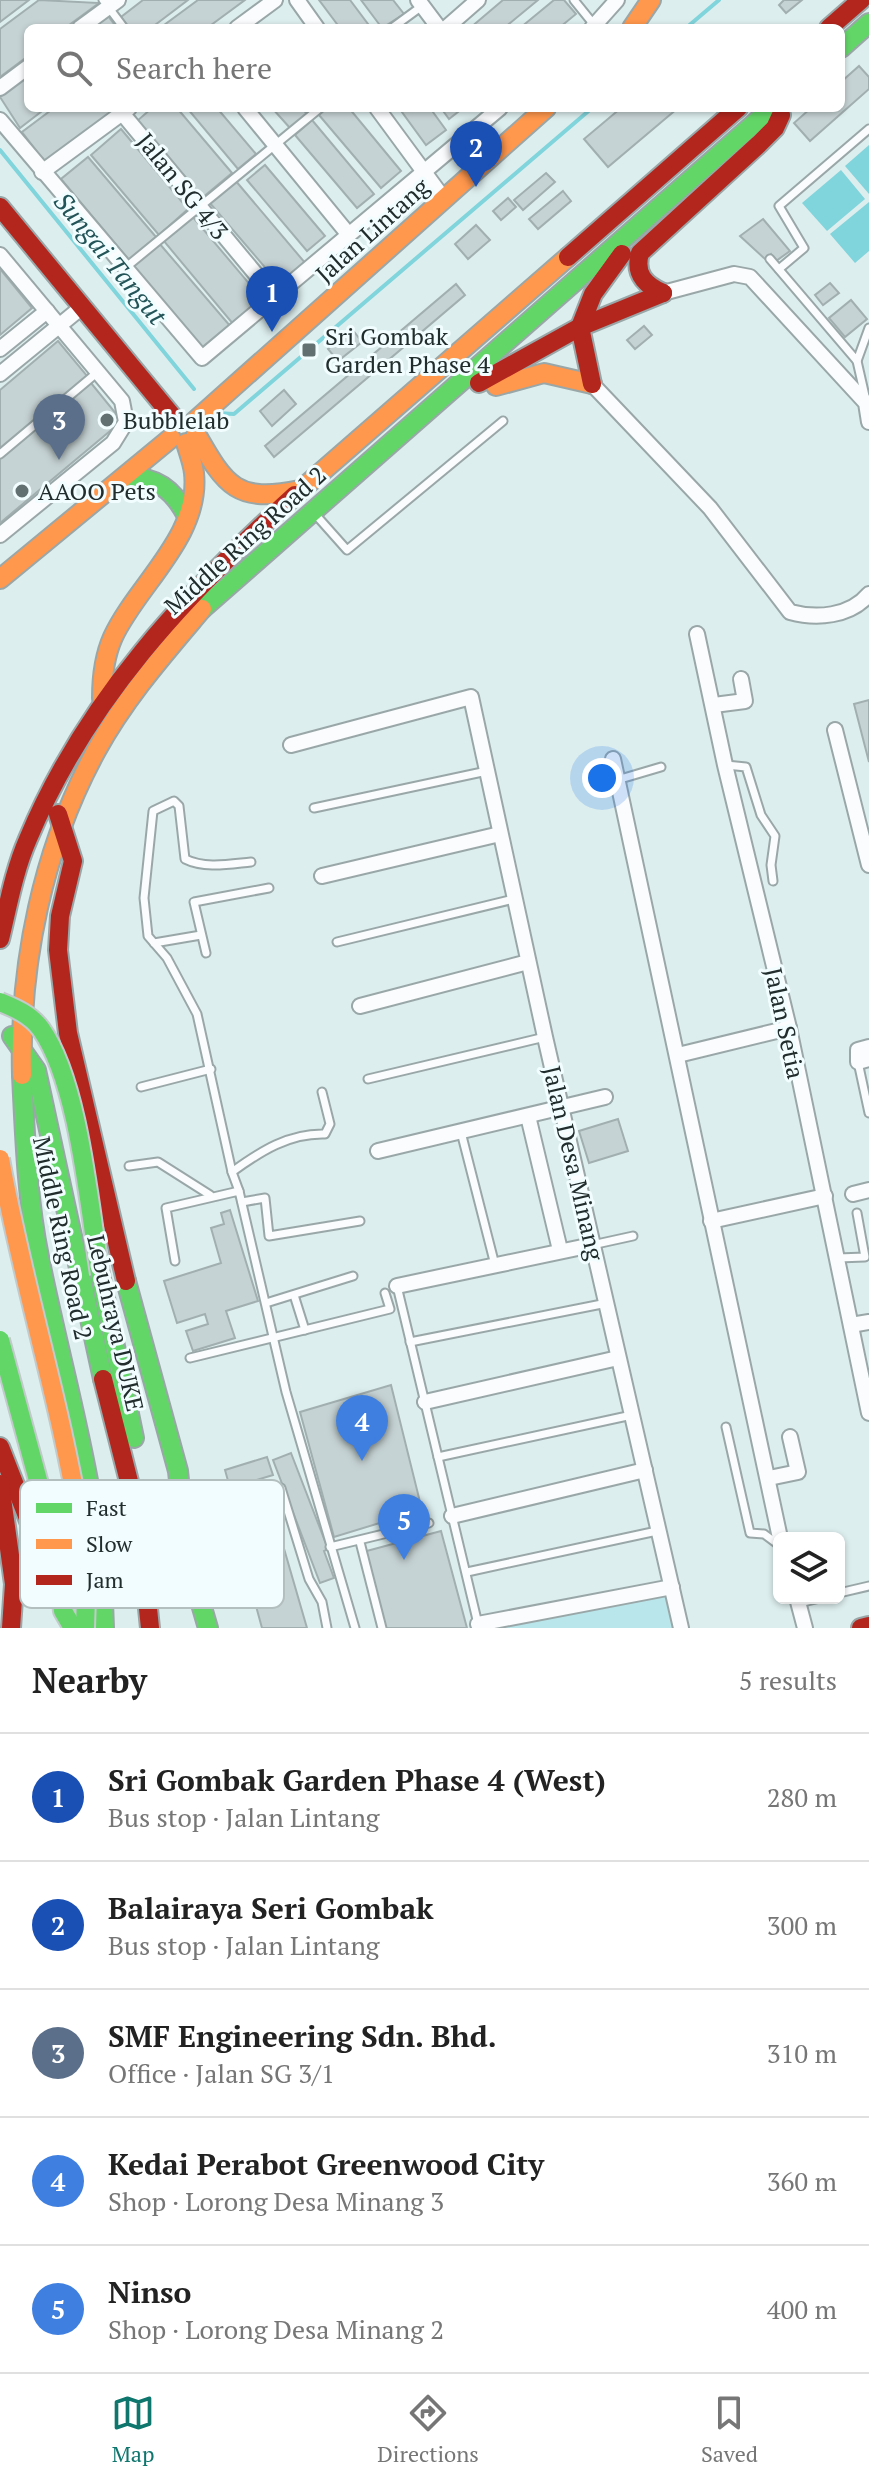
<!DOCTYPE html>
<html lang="en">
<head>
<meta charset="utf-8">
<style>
	:root { --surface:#fff; --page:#f2f2f2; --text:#222; --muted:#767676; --line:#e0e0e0; --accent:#0f766e }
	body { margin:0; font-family:"PT Serif",serif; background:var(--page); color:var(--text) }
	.controls { position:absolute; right:24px; bottom:24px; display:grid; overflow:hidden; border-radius:12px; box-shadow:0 2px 6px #0004 }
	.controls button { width:72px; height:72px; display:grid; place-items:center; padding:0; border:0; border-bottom:2px solid var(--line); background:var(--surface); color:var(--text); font:40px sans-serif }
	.you { position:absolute; left:602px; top:778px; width:28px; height:28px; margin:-20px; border:6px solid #fff; border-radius:50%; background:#1a73e8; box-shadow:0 0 0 12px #1a73e833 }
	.badge { display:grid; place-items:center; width:52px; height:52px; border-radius:50%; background:var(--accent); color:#fff; font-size:26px; font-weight:700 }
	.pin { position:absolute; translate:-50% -66px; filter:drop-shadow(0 2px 4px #0008) }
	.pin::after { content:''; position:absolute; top:42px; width:28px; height:24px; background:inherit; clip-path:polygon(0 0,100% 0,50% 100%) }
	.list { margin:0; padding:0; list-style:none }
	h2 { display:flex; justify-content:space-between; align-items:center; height:104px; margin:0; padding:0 32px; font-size:34px }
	h2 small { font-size:26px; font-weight:400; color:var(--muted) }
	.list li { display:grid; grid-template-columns:52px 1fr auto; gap:24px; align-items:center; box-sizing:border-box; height:128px; padding:0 32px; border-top:2px solid var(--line) }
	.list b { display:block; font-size:30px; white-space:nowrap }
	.list p { margin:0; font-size:26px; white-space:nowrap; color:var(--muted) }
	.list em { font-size:26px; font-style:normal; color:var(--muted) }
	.icon { flex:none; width:44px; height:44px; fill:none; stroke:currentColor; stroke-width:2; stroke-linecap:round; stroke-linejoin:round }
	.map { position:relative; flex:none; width:869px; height:1628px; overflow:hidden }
	.search { position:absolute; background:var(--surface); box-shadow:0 2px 6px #0004; left:24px; right:24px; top:24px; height:88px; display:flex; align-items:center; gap:20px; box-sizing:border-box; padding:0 28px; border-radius:12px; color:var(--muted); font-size:30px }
	.sheet { height:744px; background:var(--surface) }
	nav { display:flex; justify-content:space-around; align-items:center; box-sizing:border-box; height:112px; border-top:2px solid var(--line); background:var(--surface); font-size:22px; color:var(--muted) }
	nav a { display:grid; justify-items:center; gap:4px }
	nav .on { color:var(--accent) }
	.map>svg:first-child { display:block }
</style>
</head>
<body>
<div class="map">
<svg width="869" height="1628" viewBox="0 0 869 1628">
	<rect width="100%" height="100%" fill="#ddeeef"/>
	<path fill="#b9e6ea" d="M666 1592 673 1628H494Z"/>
	<g fill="#80d4db">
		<path d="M869 145V194L845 166Z"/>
		<path d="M841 170 865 199 827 231 802 203Z"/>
		<path d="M869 202V251L855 263 830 234Z"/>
	</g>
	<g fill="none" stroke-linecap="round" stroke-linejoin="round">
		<g stroke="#80d4db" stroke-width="4">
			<path d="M686 28 719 0"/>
			<path d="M0 150 194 389"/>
			<path d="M217 413 234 414 592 108"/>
		</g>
	</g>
	<g fill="#c6d3d4" stroke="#a2afb0" stroke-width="2">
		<path d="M0 0H29L0 22Z"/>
		<path d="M39 0 99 3 65 28H28V56L0 77V29Z"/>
		<path d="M143 0H188L151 28H129L121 17Z"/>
		<path d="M198 0H245L207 28H160Z"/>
		<path d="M319 0H350L371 28H340Z"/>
		<path d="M361 0H393L404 14 382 28Z"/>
		<path d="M503 0H538L504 28H470Z"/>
		<path d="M554 0H564L576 14 559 28H520Z"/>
		<path d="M784 0H802L786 13 779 5Z"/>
		<path d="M108 16 117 28H92Z"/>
		<path d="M859 66 869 77V89L810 141 794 123 811 108H841V82Z"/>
		<path d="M28 76V108H46L20 128 0 97Z"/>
		<path d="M54 108H117L45 162 22 132Z"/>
		<path d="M152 108H177L232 173 202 198 137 121Z"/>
		<path d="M187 108H217L256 154 238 169Z"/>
		<path d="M272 108H302L307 114 290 128Z"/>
		<path d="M327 108H349L401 171 381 188 319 115Z"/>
		<path d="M399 108H430L446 130 426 145Z"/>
		<path d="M441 108H463L449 119Z"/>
		<path d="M621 108H678L608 167 584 139Z"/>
		<path d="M312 120 374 194 357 208 295 135Z"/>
		<path d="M121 129 188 209 159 235 91 155Z"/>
		<path d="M88 157 156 237 129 260 61 179Z"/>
		<path d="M265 165 325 236 307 251 247 180Z"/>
		<path d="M546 173 555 182 523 210 514 200Z"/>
		<path d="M235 180 306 264 281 286 209 202Z"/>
		<path d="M563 191 571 201 538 229 529 219Z"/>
		<path d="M508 198 516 207 501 220 493 211Z"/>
		<path d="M192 216 263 300 234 325 163 240Z"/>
		<path d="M763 219 790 251 776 261 771 254 765 259 740 236Z"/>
		<path d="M476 225 490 240 468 259 455 244Z"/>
		<path d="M159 243 231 327 204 351 132 266Z"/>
		<path d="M0 269 32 308 0 335Z"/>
		<path d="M830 283 839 293 823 305 815 295Z"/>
		<path d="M456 284 465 295 274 457 265 446Z"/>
		<path d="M851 300 867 319 845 337 829 318Z"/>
		<path d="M644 326 652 335 635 349 627 340Z"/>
		<path d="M352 329 362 342 338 361 328 349Z"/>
		<path d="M58 341 88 377 0 450V390Z"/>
		<path d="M91 383 122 421 0 523V459Z"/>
		<path d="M284 390 296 404 272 426 260 411Z"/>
		<path d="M869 700V762L854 704Z"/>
		<path d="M618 1119 628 1151 589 1163 579 1131Z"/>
		<path d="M230 1210 258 1301 226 1311 235 1338 193 1351 186 1331 208 1324 205 1314 177 1323 164 1281 221 1263 211 1228 224 1224 221 1213Z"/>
		<path d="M391 1385 422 1510 334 1537 300 1412Z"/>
		<path d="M291 1453 328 1549 324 1551 334 1578 320 1583 273 1460Z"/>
		<path d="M267 1457 273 1475 230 1488 225 1470Z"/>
		<path d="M276 1521 307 1628H262L236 1533Z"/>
		<path d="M441 1531 467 1628H384L363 1552Z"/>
	</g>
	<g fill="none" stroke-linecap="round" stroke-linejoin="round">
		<defs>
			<g id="lane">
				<path d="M103 0 124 28"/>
				<path d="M574 0 595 26"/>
				<path d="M392 28 422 6"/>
				<path d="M770 259 857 361 869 328"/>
				<path d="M125 268 320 108"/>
				<path d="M779 269 804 248 779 206 869 129"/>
				<path d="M857 361 865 396"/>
				<path d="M0 454 99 371"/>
				<path d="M315 514 347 550 503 421"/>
				<path d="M726 765 746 767 761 815 775 836 771 865 773 881"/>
				<path d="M617 780 661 767"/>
				<path d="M314 808 487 771"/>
				<path d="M337 942 514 899"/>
				<path d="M154 943 201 935"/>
				<path d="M206 953 194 902 269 888"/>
				<path d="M858 1062 869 1113"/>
				<path d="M368 1079 545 1037"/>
				<path d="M141 1087 211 1069"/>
				<path d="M461 1132 495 1265"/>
				<path d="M129 1166 158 1162 210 1195"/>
				<path d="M232 1172 197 1014 167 958 148 936 144 898 153 811 174 801 179 806 185 859C205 869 230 864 251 862"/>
				<path d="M239 1191 232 1172C261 1151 289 1133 325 1134L330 1124 322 1092"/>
				<path d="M242 1202 265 1198 269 1236 360 1221"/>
				<path d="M592 1245 633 1236"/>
				<path d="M838 1258 865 1257 857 1213"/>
				<path d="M175 1261 166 1208 239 1191 286 1392 355 1628"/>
				<path d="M397 1286 478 1624"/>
				<path d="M294 1295 305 1330"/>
				<path d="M266 1303 353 1276"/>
				<path d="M410 1342 607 1303"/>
				<path d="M190 1358 390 1309 385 1293"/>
				<path d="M726 1427 750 1533 764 1534 779 1545"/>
				<path d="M438 1457 632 1415"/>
				<path d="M240 1498 281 1488 309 1579 322 1602 327 1628"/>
				<path d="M360 1542 382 1628"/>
				<path d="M330 1547 429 1523"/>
				<path d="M467 1572 657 1531"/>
				<path d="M839 1593 869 1586"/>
				<path d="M799 1603 820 1598"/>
			</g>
			<g id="street">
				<path d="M297 0 317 28"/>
				<path d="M418 0 439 28"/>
				<path d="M80 28 118 0"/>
				<path d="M237 28 275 0"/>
				<path d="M446 28 478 0"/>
				<path d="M592 28 617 0"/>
				<path d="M0 88 28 67"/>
				<path d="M245 108 349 235"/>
				<path d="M377 108 444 199"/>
				<path d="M122 113 274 296"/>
				<path d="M0 120 202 358 500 108"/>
				<path d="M42 172 129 108"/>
				<path d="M0 255 122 401 126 422 113 443 0 535"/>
				<path d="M663 293 734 274 750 277 866 403 869 422"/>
				<path d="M0 349 47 311"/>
				<path d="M0 374 82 307"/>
				<path d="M592 384 710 508 790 612C816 619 850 617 869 594"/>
				<path d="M697 634 725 765 789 1028 869 1413"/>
				<path d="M714 705 745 701 741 679"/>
				<path d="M835 730 869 865"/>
				<path d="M291 745 471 697 545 1037 681 1628"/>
				<path d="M613 759 780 1538"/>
				<path d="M322 876 500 834"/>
				<path d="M360 1006 528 962"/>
				<path d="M869 1047 858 1050V1062L869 1059"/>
				<path d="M678 1055 789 1028"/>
				<path d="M528 1116 560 1250"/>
				<path d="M378 1151 605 1097"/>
				<path d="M853 1194 869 1190"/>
				<path d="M711 1221 825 1196"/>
				<path d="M397 1286 592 1245"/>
				<path d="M851 1325 869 1322"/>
				<path d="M425 1402 618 1358"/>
				<path d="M769 1478 798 1472 790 1437"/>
				<path d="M452 1516 645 1470"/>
				<path d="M797 1598 805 1628"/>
				<path d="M478 1624 672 1587"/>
			</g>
			<g id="fast">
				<path d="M841 48 869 23"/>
				<path d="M126 476C156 477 173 489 187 516"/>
				<path d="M202 609 772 108"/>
				<path d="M12 1036 36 1070 103 1379"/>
				<path d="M22 1075C25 1135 27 1198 39 1257 65 1387 101 1493 104 1628"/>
				<path d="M100 1274 134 1438"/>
				<path d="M126 1281 178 1471 187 1556 208 1628"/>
			</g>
			<g id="slow">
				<path d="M632 28 651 0"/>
				<path d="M496 386 544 373 592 384"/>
				<path d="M195 421 546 108"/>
				<path d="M196 434C226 487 237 503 300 490"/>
				<path d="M295 495 568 257"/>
				<path d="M0 579 171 438"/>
				<path d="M102 698C102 677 104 657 113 637 137 585 201 536 194 473 193 463 189 453 186 443"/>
				<path d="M22 1075C19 964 43 848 96 751 125 698 164 654 202 609"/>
			</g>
			<g id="jam">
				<path d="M829 28 861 0"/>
				<path d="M0 207 173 417"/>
				<path d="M568 257 738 108"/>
				<path d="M663 293C645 285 634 274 640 253L759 144 775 128 781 115"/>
				<path d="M479 383 580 327 663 293"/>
				<path d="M592 384 580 327 593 294 622 254"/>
				<path d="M58 814 73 861 60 916 58 950 68 1033 126 1281"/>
				<path d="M0 939C8 906 14 871 28 839 86 700 185 595 295 495"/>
				<path d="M103 1379 139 1521 150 1628"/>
				<path d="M0 1447 29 1521 58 1573"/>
				<path d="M0 1484 14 1584 11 1628"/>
				<path d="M861 1628 869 1626"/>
			</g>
		</defs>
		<use href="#lane" stroke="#9aa7a8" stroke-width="11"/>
		<use href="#street" stroke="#9aa7a8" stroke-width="18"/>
		<use href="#fast" stroke="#9aa7a8" stroke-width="22"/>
		<use href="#slow" stroke="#9aa7a8" stroke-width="22"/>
		<use href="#jam" stroke="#9aa7a8" stroke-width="22"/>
		<use href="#lane" stroke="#fafcfd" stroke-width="7"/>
		<use href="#street" stroke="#fafcfd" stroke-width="14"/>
		<use href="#fast" stroke="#63d668" stroke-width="18"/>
		<use href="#slow" stroke="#ff974d" stroke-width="18"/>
		<use href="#jam" stroke="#b3261e" stroke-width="18"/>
		<defs>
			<g id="fast-bridge">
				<path d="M0 1002C15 1008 31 1015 41 1029 79 1083 89 1207 100 1274"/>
				<path d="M0 1340 55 1543 63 1611 73 1628"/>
				<path d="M80 1523 87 1566 85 1628"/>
			</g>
			<path id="slow-bridge" d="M0 1159C22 1281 60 1401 80 1523"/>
		</defs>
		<use href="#fast-bridge" stroke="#c2cacb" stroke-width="22" stroke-linecap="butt"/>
		<use href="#slow-bridge" stroke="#c2cacb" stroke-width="22" stroke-linecap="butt"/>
		<use href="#fast-bridge" stroke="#63d668" stroke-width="18"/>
		<use href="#slow-bridge" stroke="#ff974d" stroke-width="18"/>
	</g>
	<g fill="#637071" stroke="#f1fdfe" stroke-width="3">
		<rect x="301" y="342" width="16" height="16" rx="4"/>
		<circle cx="107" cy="420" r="8"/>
		<circle cx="22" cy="491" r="8"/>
	</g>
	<g text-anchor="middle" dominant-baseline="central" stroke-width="6" stroke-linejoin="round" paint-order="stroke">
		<g font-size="24" fill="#212c2d" stroke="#f1fdfe">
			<text transform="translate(183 186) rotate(51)">Jalan SG 4/3</text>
			<text transform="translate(372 230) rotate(-42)">Jalan Lintang</text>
			<text transform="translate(245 540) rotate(-42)">Middle Ring Road 2</text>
			<text transform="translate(785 1023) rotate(78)">Jalan Setia</text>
			<text transform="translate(574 1163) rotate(77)">Jalan Desa Minang</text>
			<text transform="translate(63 1238) rotate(78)">Middle Ring Road 2</text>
			<text transform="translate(116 1323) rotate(77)">Lebuhraya DUKE</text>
		</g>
		<g font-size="24" fill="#212c2d" stroke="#f1fdfe" text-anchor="start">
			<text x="325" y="336">Sri Gombak<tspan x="325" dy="28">Garden Phase 4</tspan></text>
			<text x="123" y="420">Bubblelab</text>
			<text x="38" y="491">AAOO Pets</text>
		</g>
		<g font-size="26" font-style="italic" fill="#235458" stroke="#f1fdfe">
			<text transform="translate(111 258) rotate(51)">Sungai Tangut</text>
		</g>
	</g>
	<rect x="20" y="1480" width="264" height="128" rx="12" fill="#f1fdfe" stroke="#b3bebf" stroke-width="2"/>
	<rect x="36" y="1503" width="36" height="10" fill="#63d668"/>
	<rect x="36" y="1539" width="36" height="10" fill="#ff974d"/>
	<rect x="36" y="1575" width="36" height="10" fill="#b3261e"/>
	<g font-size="22" fill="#212c2d">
		<text x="86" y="1516">Fast</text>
		<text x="86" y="1552">Slow</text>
		<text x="86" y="1588">Jam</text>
	</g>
</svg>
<div class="controls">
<button><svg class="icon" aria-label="layers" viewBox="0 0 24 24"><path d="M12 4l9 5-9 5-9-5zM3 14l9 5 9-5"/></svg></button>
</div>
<div class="you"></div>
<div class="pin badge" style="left:272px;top:332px;background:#1a4fb4">1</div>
<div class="pin badge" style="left:476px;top:187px;background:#1a4fb4">2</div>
<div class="pin badge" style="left:59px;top:460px;background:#5c6f8a">3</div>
<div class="pin badge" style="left:362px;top:1461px;background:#3f7fe0">4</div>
<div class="pin badge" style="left:404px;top:1560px;background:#3f7fe0">5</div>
<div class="search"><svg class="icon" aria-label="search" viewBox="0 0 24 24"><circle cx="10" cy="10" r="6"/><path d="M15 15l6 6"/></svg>Search here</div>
</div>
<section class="sheet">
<h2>Nearby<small>5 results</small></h2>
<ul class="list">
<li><span class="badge" style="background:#1a4fb4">1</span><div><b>Sri Gombak Garden Phase 4 (West)</b><p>Bus stop · Jalan Lintang</p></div><em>280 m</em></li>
<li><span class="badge" style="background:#1a4fb4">2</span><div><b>Balairaya Seri Gombak</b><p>Bus stop · Jalan Lintang</p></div><em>300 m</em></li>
<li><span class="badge" style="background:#5c6f8a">3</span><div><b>SMF Engineering Sdn. Bhd.</b><p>Office · Jalan SG 3/1</p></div><em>310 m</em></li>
<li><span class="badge" style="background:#3f7fe0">4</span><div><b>Kedai Perabot Greenwood City</b><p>Shop · Lorong Desa Minang 3</p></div><em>360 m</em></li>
<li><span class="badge" style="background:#3f7fe0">5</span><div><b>Ninso</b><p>Shop · Lorong Desa Minang 2</p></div><em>400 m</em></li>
</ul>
</section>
<nav>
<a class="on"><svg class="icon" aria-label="map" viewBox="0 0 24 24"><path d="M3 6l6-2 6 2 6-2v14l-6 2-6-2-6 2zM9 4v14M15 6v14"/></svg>Map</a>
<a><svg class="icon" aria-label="directions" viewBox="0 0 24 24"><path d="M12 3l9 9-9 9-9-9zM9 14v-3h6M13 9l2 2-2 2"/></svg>Directions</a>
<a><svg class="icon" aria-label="saved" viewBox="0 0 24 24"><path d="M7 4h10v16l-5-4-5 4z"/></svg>Saved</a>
</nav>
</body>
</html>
